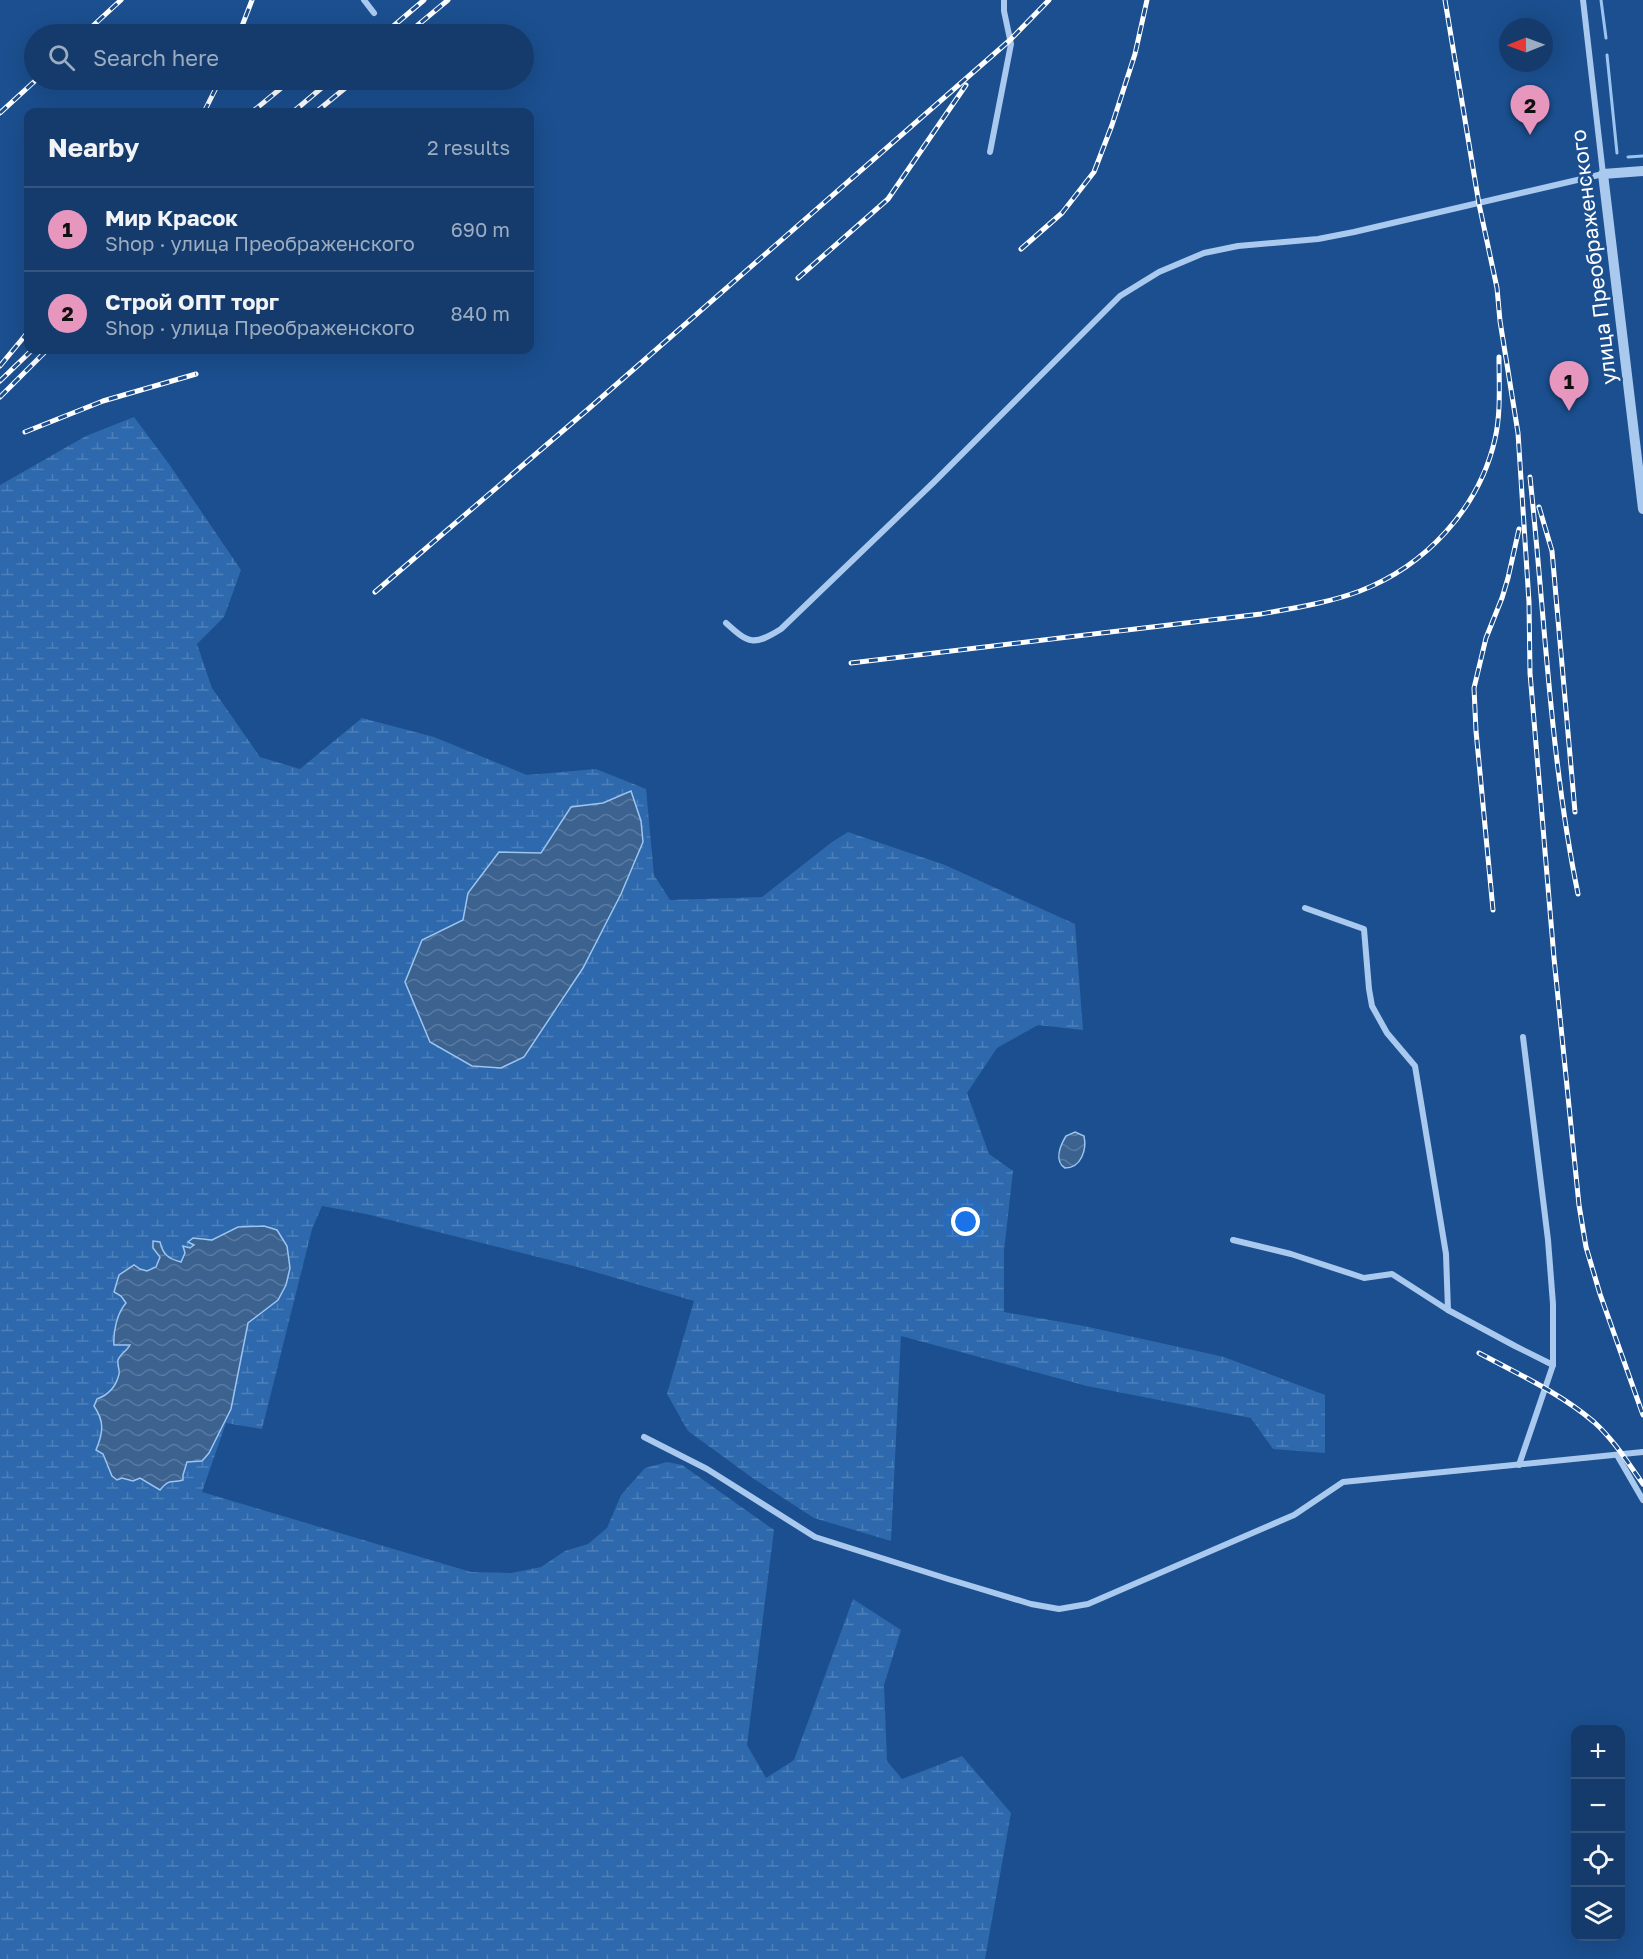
<!DOCTYPE html>
<html lang="en">
<head>
<meta charset="utf-8">
<style>
	:root { --surface:#143b6b; --page:#1d4271; --text:#f1f3f6; --muted:#9dadc1; --line:#33557e; --accent:#e797bd }
	body { margin:0; font-family:"Golos Text",sans-serif; background:var(--page); color:var(--text) }
	.controls { position:absolute; right:18px; bottom:18px; display:grid; overflow:hidden; border-radius:12px; box-shadow:0 6px 24px #0002 }
	.controls button { width:54px; height:54px; display:grid; place-items:center; padding:0; border:0; border-bottom:2px solid var(--line); background:var(--surface); color:var(--text); font:30px sans-serif }
	.compass { position:absolute; left:1499px; top:18px; width:54px; height:54px; border-radius:50%; background:var(--surface); box-shadow:0 6px 24px #0002; rotate:269deg }
	.you { position:absolute; left:966px; top:1222px; width:21px; height:21px; margin:-15px; border:4px solid #fff; border-radius:50%; background:#1a73e8; box-shadow:0 0 0 9px #1a73e833 }
	.badge { display:grid; place-items:center; width:39px; height:39px; border-radius:50%; background:var(--accent); color:#111; font-size:20px; font-weight:700 }
	.pin { position:absolute; translate:-50% -50px; filter:drop-shadow(0 2px 3px #0008) }
	.pin::after { content:''; position:absolute; top:32px; width:21px; height:18px; background:inherit; clip-path:polygon(0 0,100% 0,50% 100%) }
	.list { margin:0; padding:0; list-style:none }
	h2 { display:flex; justify-content:space-between; align-items:center; height:78px; margin:0; padding:0 24px; font-size:26px }
	h2 small { font-size:20px; font-weight:400; color:var(--muted) }
	.list li { display:grid; grid-template-columns:39px 1fr auto; gap:18px; align-items:center; box-sizing:border-box; height:84px; padding:0 24px; border-top:2px solid var(--line) }
	.list b { display:block; font-size:22px; white-space:nowrap }
	.list p { margin:0; font-size:20px; white-space:nowrap; color:var(--muted) }
	.list em { font-size:20px; font-style:normal; color:var(--muted) }
	.icon { flex:none; width:33px; height:33px; fill:none; stroke:currentColor; stroke-width:2; stroke-linecap:round; stroke-linejoin:round }
	.map { position:relative; flex:none; width:1643px; height:1959px; overflow:hidden }
	.search { position:absolute; background:var(--surface); box-shadow:0 6px 24px #0002; left:24px; top:24px; width:510px; height:66px; display:flex; align-items:center; gap:15px; box-sizing:border-box; padding:0 21px; border-radius:33px; color:var(--muted); font-size:22px }
	.panel { position:absolute; background:var(--surface); box-shadow:0 6px 24px #0002; left:24px; top:108px; width:510px; height:246px; border-radius:12px }
	.map>svg:first-child { display:block }
</style>
</head>
<body>
<div class="map">
<svg width="1643" height="1959" viewBox="0 0 1643 1959">
	<defs>
		<pattern id="wetland-marsh" width="20" height="14" patternUnits="userSpaceOnUse" patternTransform="scale(1.5)"><rect width="20" height="14" fill="#2e69ad"/><path d="M1 5h8M5 5V1M11 12h8M15 12V8" fill="none" stroke="#4d80b9"/></pattern>
		<pattern id="water-waves" width="16" height="10" patternUnits="userSpaceOnUse" patternTransform="scale(1.5)"><rect width="16" height="10" fill="#3c6290"/><path d="M0 5q4-4 8 0t8 0" fill="none" stroke="#597aa1"/></pattern>
	</defs>
	<rect width="100%" height="100%" fill="#1b4f8f"/>
	<path fill="url(#wetland-marsh)" fill-rule="evenodd" d="M134 417 169 464 241 570 224 617 197 644 212 688 260 757 300 769 362 718 434 737 527 775 596 769 646 789 654 875 670 900 762 897 832 842 848 832 945 865 1075 924 1083 1030 1038 1025 997 1048 967 1093 989 1154 1013 1171 1004 1251V1312L1084 1326 1224 1357 1325 1395V1453L1273 1449 1251 1418 1087 1386 901 1336 891 1541 814 1518 754 1479 688 1431 667 1394 694 1301 578 1267 366 1214 322 1206 312 1229 262 1429 226 1423 202 1492 471 1572 511 1573 541 1567 565 1551 588 1544 607 1528 621 1495 645 1468 667 1462 682 1465 774 1530 747 1745 766 1778 794 1760 853 1599 901 1630 884 1685 887 1761 902 1779 962 1756 1011 1813 985 1959H0V485L86 436ZM631 792 621 894 583 968 557 1010 422 940 463 920 541 853 571 807 603 803ZM238 1227 287 1246 290 1267 286 1285 248 1323 235 1383 217 1434 209 1453 202 1461 187 1462 179 1481 173 1480 166 1484 152 1485 140 1478H122L107 1466 103 1454 96 1450C106 1425 100 1424 97 1399 113 1392 120 1380 118 1362L130 1344 114 1345C113 1331 116 1313 126 1303L121 1296 114 1292 119 1275 140 1269 147 1271 156 1267 160 1257 153 1248C163 1253 170 1259 181 1262L185 1253 184 1246 190 1248 194 1245 189 1242 193 1238 212 1240Z"/>
	<g fill="url(#water-waves)" stroke="#9cc4f0" stroke-width="1.5">
		<path d="M631 791 641 821 643 842 621 894 583 968 524 1057 501 1068 472 1066 430 1042 405 982 422 940 463 920 468 893 499 852 541 853 571 807 603 803Z"/>
		<path d="M1075 1132 1084 1136C1087 1150 1081 1168 1065 1168 1054 1161 1060 1146 1066 1136Z"/>
		<path d="M264 1226 277 1230 287 1246 290 1268 286 1285 278 1300 248 1323 231 1409 209 1453 202 1461 187 1462 183 1475V1480C171 1484 171 1477 160 1490L140 1478 133 1481 122 1478 117 1480 112 1476 103 1454 96 1450C103 1433 105 1422 94 1406L97 1399C108 1395 116 1387 119 1374 120 1370 117 1365 118 1360 120 1354 127 1351 130 1345H114C113 1332 117 1313 126 1303L121 1296 114 1292 119 1275 134 1265 140 1269 147 1271 156 1267 160 1257 153 1248V1241L160 1242C163 1255 169 1259 181 1262L185 1253 183 1246 190 1248 194 1245 188 1242 193 1238 212 1240 238 1227Z"/>
	</g>
	<g fill="none" stroke-linecap="round" stroke-linejoin="round">
		<g stroke="#9cc4f0" stroke-width="3">
			<path d="M1601 0 1606 38"/>
			<path d="M1607 55 1617 153"/>
			<path d="M1628 157 1643 156"/>
		</g>
		<g stroke="#a9c9ee" stroke-width="6">
			<path d="M364 0 374 13"/>
			<path d="M990 152 1011 44 1004 11V0"/>
			<path d="M726 623C749 644 754 646 781 629L934 482 1120 296 1159 272 1204 253 1238 246 1318 239 1354 232 1603 174 1583 0"/>
			<path d="M1305 908 1364 929 1369 989 1372 1006 1387 1033 1415 1066 1446 1254 1448 1310 1515 1346 1553 1365 1519 1465"/>
			<path d="M1523 1037 1548 1240 1553 1304V1365"/>
			<path d="M1233 1240 1291 1254 1364 1278 1392 1274 1448 1310"/>
			<path d="M644 1437 707 1469 815 1537 948 1579 1031 1604 1059 1609 1088 1604 1294 1515 1343 1482 1643 1452"/>
			<path d="M1617 1455 1643 1500"/>
		</g>
		<path stroke="#a9c9ee" stroke-width="10" d="M1643 171 1603 174 1643 509"/>
		<defs>
			<g id="rail">
				<path d="M1445 0 1479 204 1497 288 1500 321 1518 433 1529 602 1530 673 1554 958 1579 1205 1586 1247 1600 1294 1643 1415"/>
				<path d="M84 34 121 0"/>
				<path d="M239 34 252 0"/>
				<path d="M344 34H345"/>
				<path d="M384 34 424 0"/>
				<path d="M407 34 448 0"/>
				<path d="M204 112 220 80"/>
				<path d="M252 112 291 80"/>
				<path d="M293 112 331 80"/>
				<path d="M316 112 355 80"/>
				<path d="M0 113 36 80"/>
				<path d="M1021 249 1062 213 1094 172 1112 125 1135 54 1147 0"/>
				<path d="M798 278 888 199 966 85"/>
				<path d="M0 366 28 332"/>
				<path d="M0 381 32 350"/>
				<path d="M0 397 47 350"/>
				<path d="M25 432 103 401 196 374"/>
				<path d="M1530 477C1545 617 1550 757 1578 894"/>
				<path d="M1539 507 1552 551 1575 812"/>
				<path d="M375 592 586 411 1010 40 1049 0"/>
				<path d="M851 663 1261 614C1294 608 1328 603 1360 591 1425 566 1479 509 1495 439 1501 413 1499 384 1499 357"/>
				<path d="M1493 910 1476 731 1474 688 1486 638 1502 598 1508 578 1519 529"/>
				<path d="M1479 1353C1518 1374 1560 1393 1594 1422 1614 1440 1628 1463 1643 1484"/>
			</g>
		</defs>
		<use href="#rail" stroke="#fff" stroke-width="5"/>
		<use href="#rail" stroke="#1b4f8f" stroke-width="3" stroke-dasharray="9" stroke-linecap="butt"/>
	</g>
	<g text-anchor="middle" dominant-baseline="central" stroke-width="5" stroke-linejoin="round" paint-order="stroke">
		<g font-size="21" fill="#fff" stroke="#1b4f8f">
			<text transform="translate(1593 257) rotate(-97)">улица Преображенского</text>
		</g>
	</g>
</svg>
<div class="controls">
<button>+</button>
<button>−</button>
<button><svg class="icon" aria-label="locate" viewBox="0 0 24 24"><circle cx="12" cy="12" r="6"/><path d="M12 2v4M12 18v4M2 12h4M18 12h4"/></svg></button>
<button><svg class="icon" aria-label="layers" viewBox="0 0 24 24"><path d="M12 4l9 5-9 5-9-5zM3 14l9 5 9-5"/></svg></button>
</div>
<svg class="compass" viewBox="-18 -18 36 36"><path d="M0-13l5 13h-10z" fill="#e53935"/><path d="M0 13l5-13h-10z" fill="#9dadc1"/></svg>
<div class="you"></div>
<div class="pin badge" style="left:1569px;top:411px">1</div>
<div class="pin badge" style="left:1530px;top:135px">2</div>
<div class="search"><svg class="icon" aria-label="search" viewBox="0 0 24 24"><circle cx="10" cy="10" r="6"/><path d="M15 15l6 6"/></svg>Search here</div>
<section class="panel">
<h2>Nearby<small>2 results</small></h2>
<ul class="list">
<li><span class="badge">1</span><div><b>Мир Красок</b><p>Shop · улица Преображенского</p></div><em>690 m</em></li>
<li><span class="badge">2</span><div><b>Строй ОПТ торг</b><p>Shop · улица Преображенского</p></div><em>840 m</em></li>
</ul>
</section>
</div>
</body>
</html>
